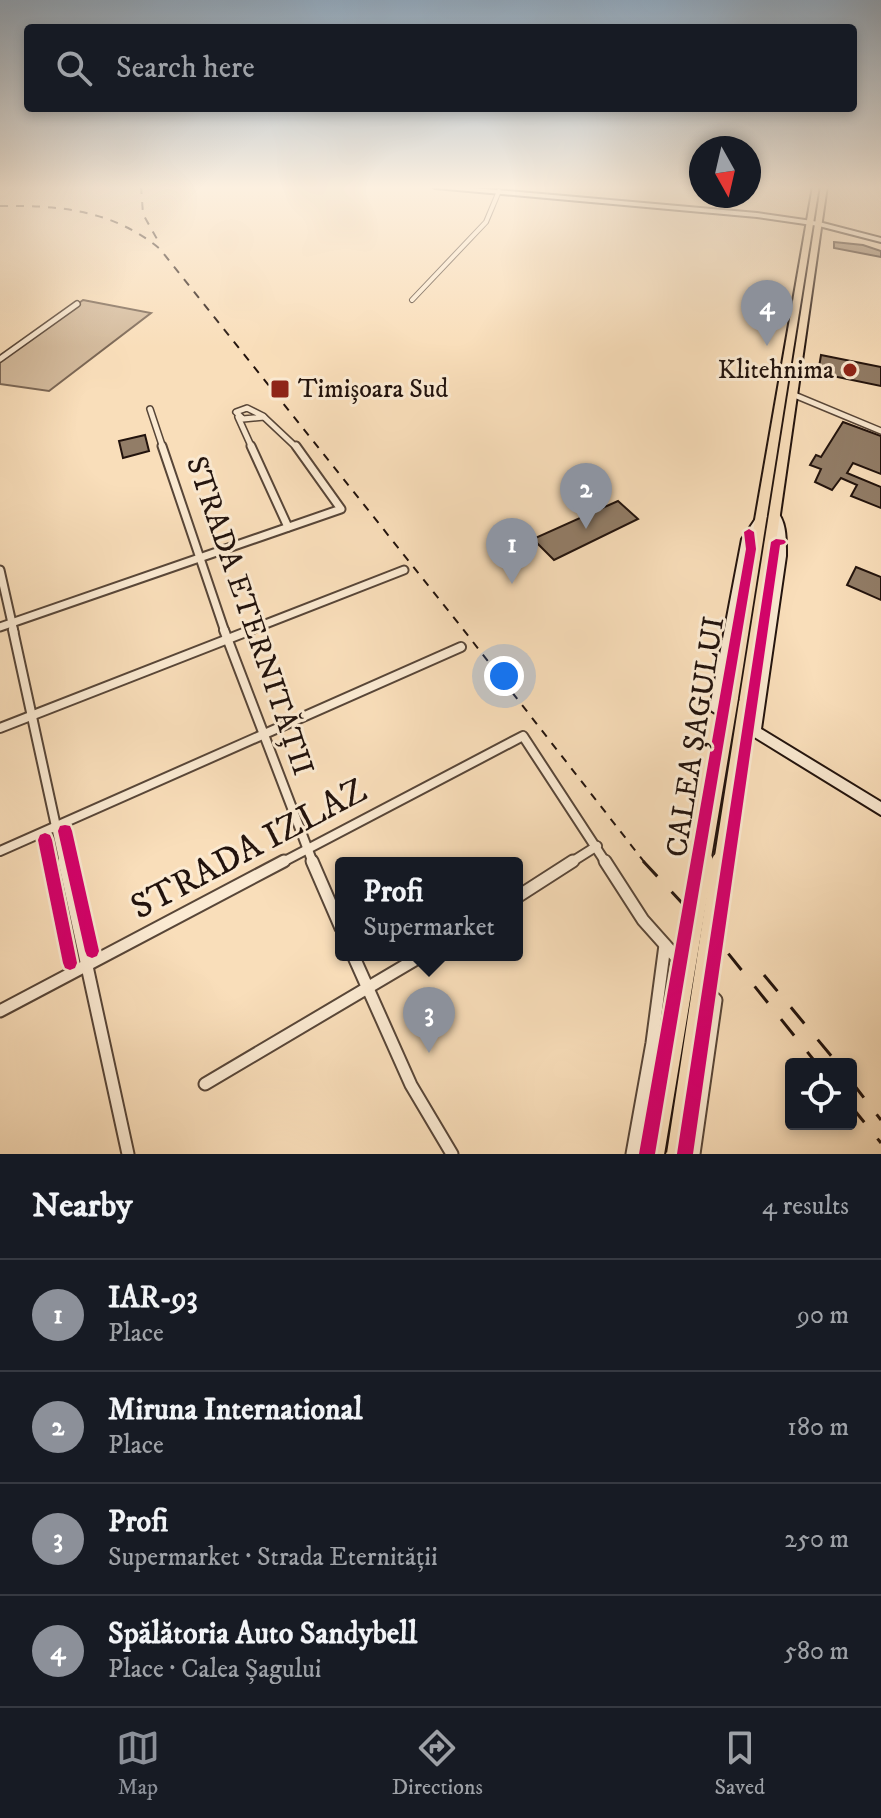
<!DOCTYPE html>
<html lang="en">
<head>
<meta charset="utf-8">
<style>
	:root { --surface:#171b24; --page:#20242c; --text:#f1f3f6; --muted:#9ea1a6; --line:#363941; --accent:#8c9099 }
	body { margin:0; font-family:"IM FELL DW Pica",serif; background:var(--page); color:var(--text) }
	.controls { position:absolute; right:24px; bottom:24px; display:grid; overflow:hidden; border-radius:8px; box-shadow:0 4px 12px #0003 }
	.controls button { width:72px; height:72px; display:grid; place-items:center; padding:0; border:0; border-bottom:2px solid var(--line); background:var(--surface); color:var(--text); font:40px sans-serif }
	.compass { position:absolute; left:689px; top:136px; width:72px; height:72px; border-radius:50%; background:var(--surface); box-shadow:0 4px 12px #0003; rotate:172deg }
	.you { position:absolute; left:504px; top:676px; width:28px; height:28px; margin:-20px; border:6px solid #fff; border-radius:50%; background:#1a73e8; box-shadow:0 0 0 12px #1a73e833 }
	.badge { display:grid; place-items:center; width:52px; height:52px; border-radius:50%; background:var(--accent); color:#fff; font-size:26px; font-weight:700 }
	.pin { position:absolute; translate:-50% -66px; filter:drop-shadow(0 2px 4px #0008) }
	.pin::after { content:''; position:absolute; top:42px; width:28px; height:24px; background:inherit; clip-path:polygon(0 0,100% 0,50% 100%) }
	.popup { position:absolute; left:335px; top:857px; width:188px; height:104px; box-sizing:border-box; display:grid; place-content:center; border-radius:8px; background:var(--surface); filter:drop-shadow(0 2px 6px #0005); font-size:26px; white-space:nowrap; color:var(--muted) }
	.popup b { font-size:30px; color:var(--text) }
	.popup::after { content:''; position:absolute; left:50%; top:100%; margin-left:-16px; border:16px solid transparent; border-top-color:var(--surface) }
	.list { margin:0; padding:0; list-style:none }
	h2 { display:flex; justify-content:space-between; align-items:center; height:104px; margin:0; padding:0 32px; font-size:34px }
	h2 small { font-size:26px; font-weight:400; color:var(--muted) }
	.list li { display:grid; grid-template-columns:52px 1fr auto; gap:24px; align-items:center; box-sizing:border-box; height:112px; padding:0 32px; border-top:2px solid var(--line) }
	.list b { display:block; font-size:30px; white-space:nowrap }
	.list p { margin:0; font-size:26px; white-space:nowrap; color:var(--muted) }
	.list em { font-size:26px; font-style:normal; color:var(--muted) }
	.icon { flex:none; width:44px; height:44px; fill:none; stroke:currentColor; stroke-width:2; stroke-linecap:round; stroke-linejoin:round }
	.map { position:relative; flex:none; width:881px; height:1154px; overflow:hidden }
	.search { position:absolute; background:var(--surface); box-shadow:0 4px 12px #0003; left:24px; right:24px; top:24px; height:88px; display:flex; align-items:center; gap:20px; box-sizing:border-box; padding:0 28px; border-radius:8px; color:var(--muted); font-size:30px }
	.sheet { height:552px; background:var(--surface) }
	nav { display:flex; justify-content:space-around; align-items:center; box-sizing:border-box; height:112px; border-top:2px solid var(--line); background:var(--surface); font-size:22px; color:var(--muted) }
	nav a { display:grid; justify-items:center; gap:4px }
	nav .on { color:var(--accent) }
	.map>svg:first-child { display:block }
</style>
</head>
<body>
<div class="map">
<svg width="881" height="1154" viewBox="0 0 881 1154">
	<rect width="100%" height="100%" fill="#f9deba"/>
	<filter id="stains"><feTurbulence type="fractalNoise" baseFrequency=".0025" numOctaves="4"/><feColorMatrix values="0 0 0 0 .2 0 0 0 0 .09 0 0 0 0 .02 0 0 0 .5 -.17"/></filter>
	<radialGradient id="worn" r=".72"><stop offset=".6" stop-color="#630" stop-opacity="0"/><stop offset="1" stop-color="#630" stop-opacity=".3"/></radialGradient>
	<path fill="#d4bb9d" stroke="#7b6755" stroke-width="2" d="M83 300 151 313 49 391 0 384V362Z"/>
	<g fill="#927d67" stroke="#22130d" stroke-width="2">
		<path d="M834 242 863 245 881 251V257L834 248Z"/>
		<path d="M821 355 881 367V386L818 373Z"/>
		<path d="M843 422 881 436V474L853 463 847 473 881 487V508L851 496 857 485 841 478 832 490 815 482 821 469 810 465 816 455 821 457Z"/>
		<path d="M145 435 149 451 123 458 119 441Z"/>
		<path d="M618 501 638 519 554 560 533 539Z"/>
		<path d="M856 567 881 577V600L847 585Z"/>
	</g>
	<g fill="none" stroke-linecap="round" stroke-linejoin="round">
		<defs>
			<path id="street-far4" d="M412 300 486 222 499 191"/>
			<g id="street-far3">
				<path d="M0 359 77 304"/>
				<path d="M792 394 881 431"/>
				<path d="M247 408 263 416 264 417 243 419 236 412Z"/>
				<path d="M150 409 163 448"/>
				<path d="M238 417 252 448"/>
				<path d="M264 417 297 448"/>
			</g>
			<g id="street-far2">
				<path d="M162 446 225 632"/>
				<path d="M251 446 288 527"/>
				<path d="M0 570 14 632"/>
				<path d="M0 627 341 509 296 446"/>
				<path d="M245 632 404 570"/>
			</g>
			<g id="street-far1">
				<path d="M13 630 64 863"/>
				<path d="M224 630 313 863"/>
				<path d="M0 728 251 630"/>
				<path d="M0 851 461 647"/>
				<path d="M281 863 523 736 606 863"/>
				<path d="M570 863 597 846"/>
			</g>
			<g id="street">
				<path d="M64 861 128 1154"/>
				<path d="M312 861 341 928"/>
				<path d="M605 861 643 920 684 966"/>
				<path d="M517 897 573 861"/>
				<path d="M353 955 411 1085 452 1154"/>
				<path d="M0 1011 284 861"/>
				<path d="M205 1084 423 955"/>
				<path d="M645 1087 663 1073C683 1074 693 1086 699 1104"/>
				<path d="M632 1154 652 1043 665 945"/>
				<path d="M694 1154 716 1000 703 987"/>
			</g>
			<g id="secondary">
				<path d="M432 186H451L757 213 819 222 881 238V242L819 226 757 217 435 188Z"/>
				<path d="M775 510C787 520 786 541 786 556L761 729 881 802V815L712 711 710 707 742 539 759 514 762 513 767 516 752 539 722 705 751 722 776 556V535L770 513Z"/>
			</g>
			<g id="primary">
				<path d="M813 186H819L738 698 736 702 731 704 726 702 724 698Z"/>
				<path d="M821 186H827L753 703 751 707 746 709 741 707 739 703Z"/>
			</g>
		</defs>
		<use href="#street-far4" stroke="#584638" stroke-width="6"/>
		<use href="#street-far3" stroke="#584638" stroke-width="8"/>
		<use href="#street-far2" stroke="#584638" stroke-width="11"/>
		<use href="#street-far1" stroke="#584638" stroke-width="12"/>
		<use href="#street" stroke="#584638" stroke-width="15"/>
		<use href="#secondary" stroke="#22130d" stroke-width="4"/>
		<use href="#primary" stroke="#22130d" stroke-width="4"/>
		<use href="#street-far4" stroke="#fbead2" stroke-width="4"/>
		<use href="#street-far3" stroke="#fbead2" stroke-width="5"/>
		<use href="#street-far2" stroke="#fbead2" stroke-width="7"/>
		<use href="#street-far1" stroke="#fbead2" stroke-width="8"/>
		<use href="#street" stroke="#fbead2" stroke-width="11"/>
		<use href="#secondary" fill="#fbead2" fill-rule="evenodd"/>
		<use href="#primary" fill="#f9deba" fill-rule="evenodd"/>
		<g stroke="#22130d" stroke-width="2" stroke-dasharray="8 8" stroke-linecap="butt">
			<path d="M141 186 143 214 157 239"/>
			<path d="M0 206C59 205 113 210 160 249L459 624 645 863"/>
		</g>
		<g stroke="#22130d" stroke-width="3" stroke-dasharray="21 21" stroke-linecap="butt">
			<path d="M643 861 723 947 817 1064"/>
			<path d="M764 975 838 1064"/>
			<path d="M851 1081 881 1120"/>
			<path d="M851 1106 881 1143"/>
		</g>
		<defs>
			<g id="primary-bridge-far1">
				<path d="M703 863 731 698"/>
				<path d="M721 863 746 703"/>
			</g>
			<g id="primary-bridge">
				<path d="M655 1154 704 861"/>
				<path d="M676 1154 721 861"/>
			</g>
		</defs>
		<use href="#primary-bridge-far1" stroke="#22130d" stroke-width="18" stroke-linecap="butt"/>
		<use href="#primary-bridge" stroke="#22130d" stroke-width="22" stroke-linecap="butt"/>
		<use href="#primary-bridge-far1" stroke="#f9deba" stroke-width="14"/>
		<use href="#primary-bridge" stroke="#f9deba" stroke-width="18"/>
		<defs>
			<g id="cycleway">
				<path d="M749 529 754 532 756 549 655 1154H639L746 549 744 532Z"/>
				<path d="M776 539 784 540 786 542 784 544 780 545 693 1154H677L771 542Z"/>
				<path d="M65 825 70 826 72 831 99 951 97 956 92 958 87 956 85 951 58 831 60 826Z"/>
				<path d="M45 833 50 835 52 840 77 963 75 968 70 970 65 968 63 963 38 840 40 835Z"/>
			</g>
		</defs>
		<use href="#cycleway" stroke="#fbead2" stroke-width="5"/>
		<use href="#cycleway" fill="#d6006c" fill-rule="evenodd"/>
	</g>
	<linearGradient id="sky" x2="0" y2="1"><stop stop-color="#91a9be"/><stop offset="0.54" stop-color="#fcf0e0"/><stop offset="1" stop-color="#fcf0e0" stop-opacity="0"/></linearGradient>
	<rect width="881" height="347" fill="url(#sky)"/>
	<g fill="#8f2418" stroke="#fbead2" stroke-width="3">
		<circle cx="850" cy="370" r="8"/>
		<rect x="270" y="379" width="20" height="20" rx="4"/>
	</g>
	<g text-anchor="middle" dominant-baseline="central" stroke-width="6" stroke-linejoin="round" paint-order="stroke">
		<g font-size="26" fill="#22130d" stroke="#fbead2" text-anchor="end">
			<text x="834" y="370">Klitehnima</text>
			<text x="298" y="389" text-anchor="start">Timișoara Sud</text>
		</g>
		<g font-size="30" fill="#22130d" stroke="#fbead2">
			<text transform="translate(249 616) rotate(71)">STRADA ETERNITĂȚII</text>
			<text transform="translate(696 737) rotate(-81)">CALEA ȘAGULUI</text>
		</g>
		<g font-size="36" fill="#22130d" stroke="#fbead2">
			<text transform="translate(249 849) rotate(-28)">STRADA IZLAZ</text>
		</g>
	</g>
	<rect width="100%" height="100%" filter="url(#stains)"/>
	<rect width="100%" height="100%" fill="url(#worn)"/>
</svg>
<div class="controls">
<button><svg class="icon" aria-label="locate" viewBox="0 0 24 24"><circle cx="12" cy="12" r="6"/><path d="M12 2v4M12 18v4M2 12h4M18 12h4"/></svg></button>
</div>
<svg class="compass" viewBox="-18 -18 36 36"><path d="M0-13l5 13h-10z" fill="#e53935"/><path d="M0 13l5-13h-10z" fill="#9ea1a6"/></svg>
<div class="you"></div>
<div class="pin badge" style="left:512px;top:584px">1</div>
<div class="pin badge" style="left:586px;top:529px">2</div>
<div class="pin badge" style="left:429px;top:1053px">3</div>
<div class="popup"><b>Profi</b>Supermarket</div>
<div class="pin badge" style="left:767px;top:346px">4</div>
<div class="search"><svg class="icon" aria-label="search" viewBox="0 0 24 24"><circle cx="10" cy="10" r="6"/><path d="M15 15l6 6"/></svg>Search here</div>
</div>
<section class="sheet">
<h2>Nearby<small>4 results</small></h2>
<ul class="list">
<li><span class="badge">1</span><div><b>IAR-93</b><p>Place</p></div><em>90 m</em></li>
<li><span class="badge">2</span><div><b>Miruna International</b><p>Place</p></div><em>180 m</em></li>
<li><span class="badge">3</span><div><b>Profi</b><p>Supermarket · Strada Eternității</p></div><em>250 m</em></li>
<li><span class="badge">4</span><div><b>Spălătoria Auto Sandybell</b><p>Place · Calea Șagului</p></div><em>580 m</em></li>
</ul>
</section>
<nav>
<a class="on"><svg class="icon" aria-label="map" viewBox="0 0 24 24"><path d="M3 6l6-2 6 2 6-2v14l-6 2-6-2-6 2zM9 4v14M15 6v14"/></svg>Map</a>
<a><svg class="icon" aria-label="directions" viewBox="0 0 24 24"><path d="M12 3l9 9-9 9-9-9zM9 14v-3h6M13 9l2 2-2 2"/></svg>Directions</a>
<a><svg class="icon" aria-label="saved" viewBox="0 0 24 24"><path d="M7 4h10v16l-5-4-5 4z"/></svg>Saved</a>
</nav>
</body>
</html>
